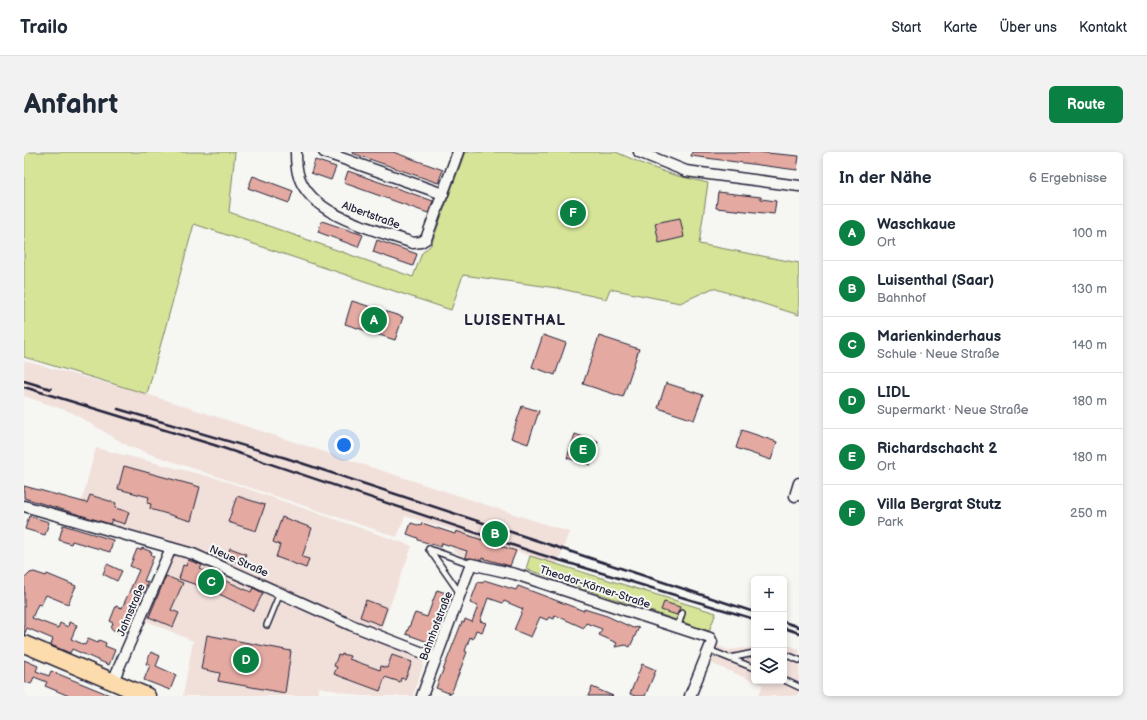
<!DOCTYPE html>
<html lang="de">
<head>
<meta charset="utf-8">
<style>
	:root { --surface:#fff; --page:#f2f2f3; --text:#1f2937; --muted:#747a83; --line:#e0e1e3; --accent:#0b8043 }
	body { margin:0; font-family:"Balsamiq Sans",sans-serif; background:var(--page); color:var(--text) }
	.controls { position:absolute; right:12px; bottom:12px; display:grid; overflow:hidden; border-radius:6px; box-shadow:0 2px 6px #0003 }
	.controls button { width:36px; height:36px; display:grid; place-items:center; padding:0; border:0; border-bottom:1px solid var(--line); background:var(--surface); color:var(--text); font:20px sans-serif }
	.you { position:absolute; left:320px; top:293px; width:14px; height:14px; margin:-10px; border:3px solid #fff; border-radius:50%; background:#1a73e8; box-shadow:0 0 0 6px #1a73e833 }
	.badge { display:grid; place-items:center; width:26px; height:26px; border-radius:50%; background:var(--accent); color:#fff; font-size:13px; font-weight:700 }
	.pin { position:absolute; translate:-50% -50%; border:2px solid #fff; box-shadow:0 1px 4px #0006 }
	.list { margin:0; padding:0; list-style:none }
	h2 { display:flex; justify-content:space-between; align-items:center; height:52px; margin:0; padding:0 16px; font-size:17px }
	h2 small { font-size:13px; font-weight:400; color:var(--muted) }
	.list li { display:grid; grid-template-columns:26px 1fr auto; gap:12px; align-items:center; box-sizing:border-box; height:56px; padding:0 16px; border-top:1px solid var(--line) }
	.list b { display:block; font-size:15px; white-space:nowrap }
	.list p { margin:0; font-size:13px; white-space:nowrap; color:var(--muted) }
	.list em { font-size:13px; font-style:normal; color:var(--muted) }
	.icon { flex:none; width:22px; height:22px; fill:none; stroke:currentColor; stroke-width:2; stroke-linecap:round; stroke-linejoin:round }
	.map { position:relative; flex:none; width:775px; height:544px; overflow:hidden; border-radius:6px }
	header { display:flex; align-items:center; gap:24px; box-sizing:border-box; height:56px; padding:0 20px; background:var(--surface); border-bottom:1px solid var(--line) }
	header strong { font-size:19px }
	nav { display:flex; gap:22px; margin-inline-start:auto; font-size:14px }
	.intro { display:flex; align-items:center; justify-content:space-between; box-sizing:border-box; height:96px; padding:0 24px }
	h1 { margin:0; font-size:28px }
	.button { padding:10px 18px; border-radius:6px; background:var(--accent); color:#fff; font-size:14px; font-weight:700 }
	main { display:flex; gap:24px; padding:0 24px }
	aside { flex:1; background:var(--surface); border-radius:6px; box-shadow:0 2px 6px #0003 }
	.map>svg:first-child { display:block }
</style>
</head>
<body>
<header>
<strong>Trailo</strong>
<nav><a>Start</a><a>Karte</a><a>Über uns</a><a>Kontakt</a></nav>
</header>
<div class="intro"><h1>Anfahrt</h1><a class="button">Route</a></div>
<main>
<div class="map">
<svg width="775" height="544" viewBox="0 0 775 544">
	<rect width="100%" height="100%" fill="#f6f6f2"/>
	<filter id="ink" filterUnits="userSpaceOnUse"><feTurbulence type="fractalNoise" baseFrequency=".025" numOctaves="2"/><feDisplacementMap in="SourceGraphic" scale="8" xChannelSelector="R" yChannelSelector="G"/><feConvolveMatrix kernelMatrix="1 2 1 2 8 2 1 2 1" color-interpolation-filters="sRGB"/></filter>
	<g filter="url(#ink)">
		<g fill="#f1dfda">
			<path d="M0 209 123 242 545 380 533 413 492 399 486 415 456 410 430 400 427 394 432 379 381 364 373 385 106 295 47 260 0 244Z"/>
			<path d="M72 296 195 327 388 394 353 488 401 507 389 544H336L295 535 293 544H159L169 489 111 464 139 400 51 374Z"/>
			<path d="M760 491 775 497V544H734L739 533 684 510 692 493 704 498 730 495V529H760Z"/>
		</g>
		<g fill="#d5e497" stroke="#7c8369">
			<path d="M0 0H211L205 60 389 125 398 101 407 93 441 0H592L624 14 650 23 684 31 675 92 775 111V163L689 136 656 151 586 137 582 147 533 136 439 123 427 158 170 72 123 242 0 205Z"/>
			<path d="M506 404 692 461 685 479 502 417Z"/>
		</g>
		<g fill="#e4aaa1" stroke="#22223b">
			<path d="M328 0H369L419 18 414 31 328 1Z"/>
			<path d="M668 0H732L775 4 773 18 667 4Z"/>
			<path d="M291 8 312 15 307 28 287 21Z"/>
			<path d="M324 19 409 49 404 61 320 31Z"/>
			<path d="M229 24 269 39 265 51 224 36Z"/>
			<path d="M694 40 737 45V47L752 49 750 62 692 56Z"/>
			<path d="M656 66 660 85 635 91 631 71Z"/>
			<path d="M298 69 339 83 334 95 294 80Z"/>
			<path d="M353 88 393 102 389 114 349 100Z"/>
			<path d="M328 149 379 165 371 188 321 172Z"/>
			<path d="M519 183 542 191 531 223 508 215Z"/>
			<path d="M575 184 615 197 599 245 559 232Z"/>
			<path d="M642 231 679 243 670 268 634 256Z"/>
			<path d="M498 254 515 259 504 292 487 286Z"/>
			<path d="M718 278 753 290 747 308 712 296Z"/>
			<path d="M551 282 574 290 566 313 543 306Z"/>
			<path d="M100 314 176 335 167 369 126 357 127 352 123 351 125 345 94 337Z"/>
			<path d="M0 334 63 351 66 343 92 351 91 356 105 360 101 372 88 368 86 372 0 346Z"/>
			<path d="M213 344 241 353 232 379 204 370Z"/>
			<path d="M5 364 25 370 21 383 1 377Z"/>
			<path d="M258 365 288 376 278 405 285 407 282 416 252 405 256 393 249 390Z"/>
			<path d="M387 371 397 374 398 371 431 382 432 379 458 388 462 376 475 381 471 392 492 399 486 414 458 406 457 408 444 406 441 405 443 399 418 391 417 395 394 388V386L383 382Z"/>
			<path d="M39 373 89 388 86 400 48 389 47 392 35 388Z"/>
			<path d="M118 396 128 400 127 403 130 404 120 429 124 430 101 483 87 477 89 471 86 469 92 454 98 456 115 418 106 414 113 397 117 398Z"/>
			<path d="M206 396 222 402 219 412 203 407Z"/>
			<path d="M164 408 178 413 176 417 227 440 229 436 239 441 230 459 185 437 155 427 159 413 162 414Z"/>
			<path d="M83 412 98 419 93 429 79 422Z"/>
			<path d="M10 420 22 424 23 422 52 434 44 452 22 443 17 453 14 452 8 466 34 476 36 471 44 475 45 470 53 473 47 487 61 493 64 487 74 491 75 488 82 491 81 494 91 498 85 513 48 497 46 501 27 493 29 487 3 476 0 483V427L6 421Z"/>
			<path d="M142 424 159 431 147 458 155 461 149 475 125 465Z"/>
			<path d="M460 428 492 438 494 434 560 459V457L583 464 609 476 615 475 606 495 602 493 591 495 593 491 575 483 578 477 562 471 560 476 531 463 530 467 525 465 523 468 516 465 507 485 490 478 499 457 480 449 479 451 464 446 456 469 462 471 458 480 452 478 449 487 446 485 441 499 443 500 427 542 412 536 438 470 440 471 441 467 448 470 454 454 446 451 454 430 459 431Z"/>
			<path d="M413 438 425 442 411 483 407 481 404 490 382 482 391 461 403 465Z"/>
			<path d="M342 448 363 456 357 473 336 465Z"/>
			<path d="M640 450 656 455 653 463 637 458Z"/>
			<path d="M183 483 267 499 261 541 194 529 196 521 177 517Z"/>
			<path d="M127 500 136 504 132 514 152 523 146 538 120 528 126 513 122 512Z"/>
			<path d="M318 502 326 504 325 507 356 518 357 514 363 516 368 503 388 510 381 527 377 526 376 530 361 525 356 539 310 522 313 515 310 514 314 503 317 504Z"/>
			<path d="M0 508 14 514 12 519 25 524 27 519 88 544H45L21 534 23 530 10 525 7 532 0 529Z"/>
			<path d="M618 512 632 518 621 544H611L606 542Z"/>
			<path d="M568 535 589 544H564Z"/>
		</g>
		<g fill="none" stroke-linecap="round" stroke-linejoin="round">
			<defs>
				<g id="lane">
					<path d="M405 397 435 440"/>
					<path d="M405 397 447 412"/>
					<path d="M243 473 256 441"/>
					<path d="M654 474 658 461"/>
					<path d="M685 498 730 516"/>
					<path d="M760 502 775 508"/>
					<path d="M706 506 730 501"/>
					<path d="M760 528 775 535"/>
				</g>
				<g id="street">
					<path d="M272 0C272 8 272 17 275 25 290 66 351 77 389 91L397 90 402 87 434 0"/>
					<path d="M300 0 419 42"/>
					<path d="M615 0 662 19 775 34"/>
					<path d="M775 331 771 344 775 343"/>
					<path d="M0 354 169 402 327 473 412 506"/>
					<path d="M89 529 147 396"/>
					<path d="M398 544 447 412 491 422 686 486 688 490 666 544"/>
				</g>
				<path id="primary" d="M0 492 123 544"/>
			</defs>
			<use href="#lane" stroke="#22223b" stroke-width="8"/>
			<use href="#street" stroke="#22223b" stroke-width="13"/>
			<use href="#primary" stroke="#22223b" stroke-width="19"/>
			<use href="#lane" stroke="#f6f6f2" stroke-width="5"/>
			<use href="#street" stroke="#f6f6f2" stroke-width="10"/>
			<use href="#primary" stroke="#fcdcac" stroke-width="16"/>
			<g stroke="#22223b" stroke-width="2.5">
				<path d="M0 229 27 237"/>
				<path d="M0 235 190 293 515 402 730 467"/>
				<path d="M94 257 262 306 730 460"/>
				<path d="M760 470 775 475"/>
				<path d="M760 476 775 481"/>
			</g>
		</g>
	</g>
	<g text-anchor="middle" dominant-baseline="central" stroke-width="4" stroke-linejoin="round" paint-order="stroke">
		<g font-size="11" fill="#22223b" stroke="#f6f6f2">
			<text transform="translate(347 63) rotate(20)">Albertstraße</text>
			<text transform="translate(215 409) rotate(24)">Neue Straße</text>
			<text transform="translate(571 435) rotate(18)">Theodor-Körner-Straße</text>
			<text transform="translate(107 458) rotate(-67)">Jahnstraße</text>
			<text transform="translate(412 474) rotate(-69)">Bahnhofstraße</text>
		</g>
		<g font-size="15" font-weight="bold" letter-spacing="1" fill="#22223b" stroke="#f6f6f2">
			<text x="491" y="168">LUISENTHAL</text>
		</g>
	</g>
</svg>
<div class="controls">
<button>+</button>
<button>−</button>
<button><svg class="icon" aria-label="layers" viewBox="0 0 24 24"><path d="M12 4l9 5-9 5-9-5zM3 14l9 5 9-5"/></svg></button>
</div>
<div class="you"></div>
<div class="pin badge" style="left:350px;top:168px">A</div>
<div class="pin badge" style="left:471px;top:382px">B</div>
<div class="pin badge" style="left:187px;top:430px">C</div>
<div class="pin badge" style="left:222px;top:508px">D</div>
<div class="pin badge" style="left:559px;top:298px">E</div>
<div class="pin badge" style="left:549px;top:61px">F</div>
</div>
<aside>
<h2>In der Nähe<small>6 Ergebnisse</small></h2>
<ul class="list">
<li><span class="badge">A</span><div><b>Waschkaue</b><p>Ort</p></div><em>100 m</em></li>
<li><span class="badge">B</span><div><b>Luisenthal (Saar)</b><p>Bahnhof</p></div><em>130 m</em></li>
<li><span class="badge">C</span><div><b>Marienkinderhaus</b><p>Schule · Neue Straße</p></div><em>140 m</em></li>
<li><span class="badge">D</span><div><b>LIDL</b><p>Supermarkt · Neue Straße</p></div><em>180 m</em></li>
<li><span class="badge">E</span><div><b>Richardschacht 2</b><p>Ort</p></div><em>180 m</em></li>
<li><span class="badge">F</span><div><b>Villa Bergrat Stutz</b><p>Park</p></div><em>250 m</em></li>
</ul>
</aside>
</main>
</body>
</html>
